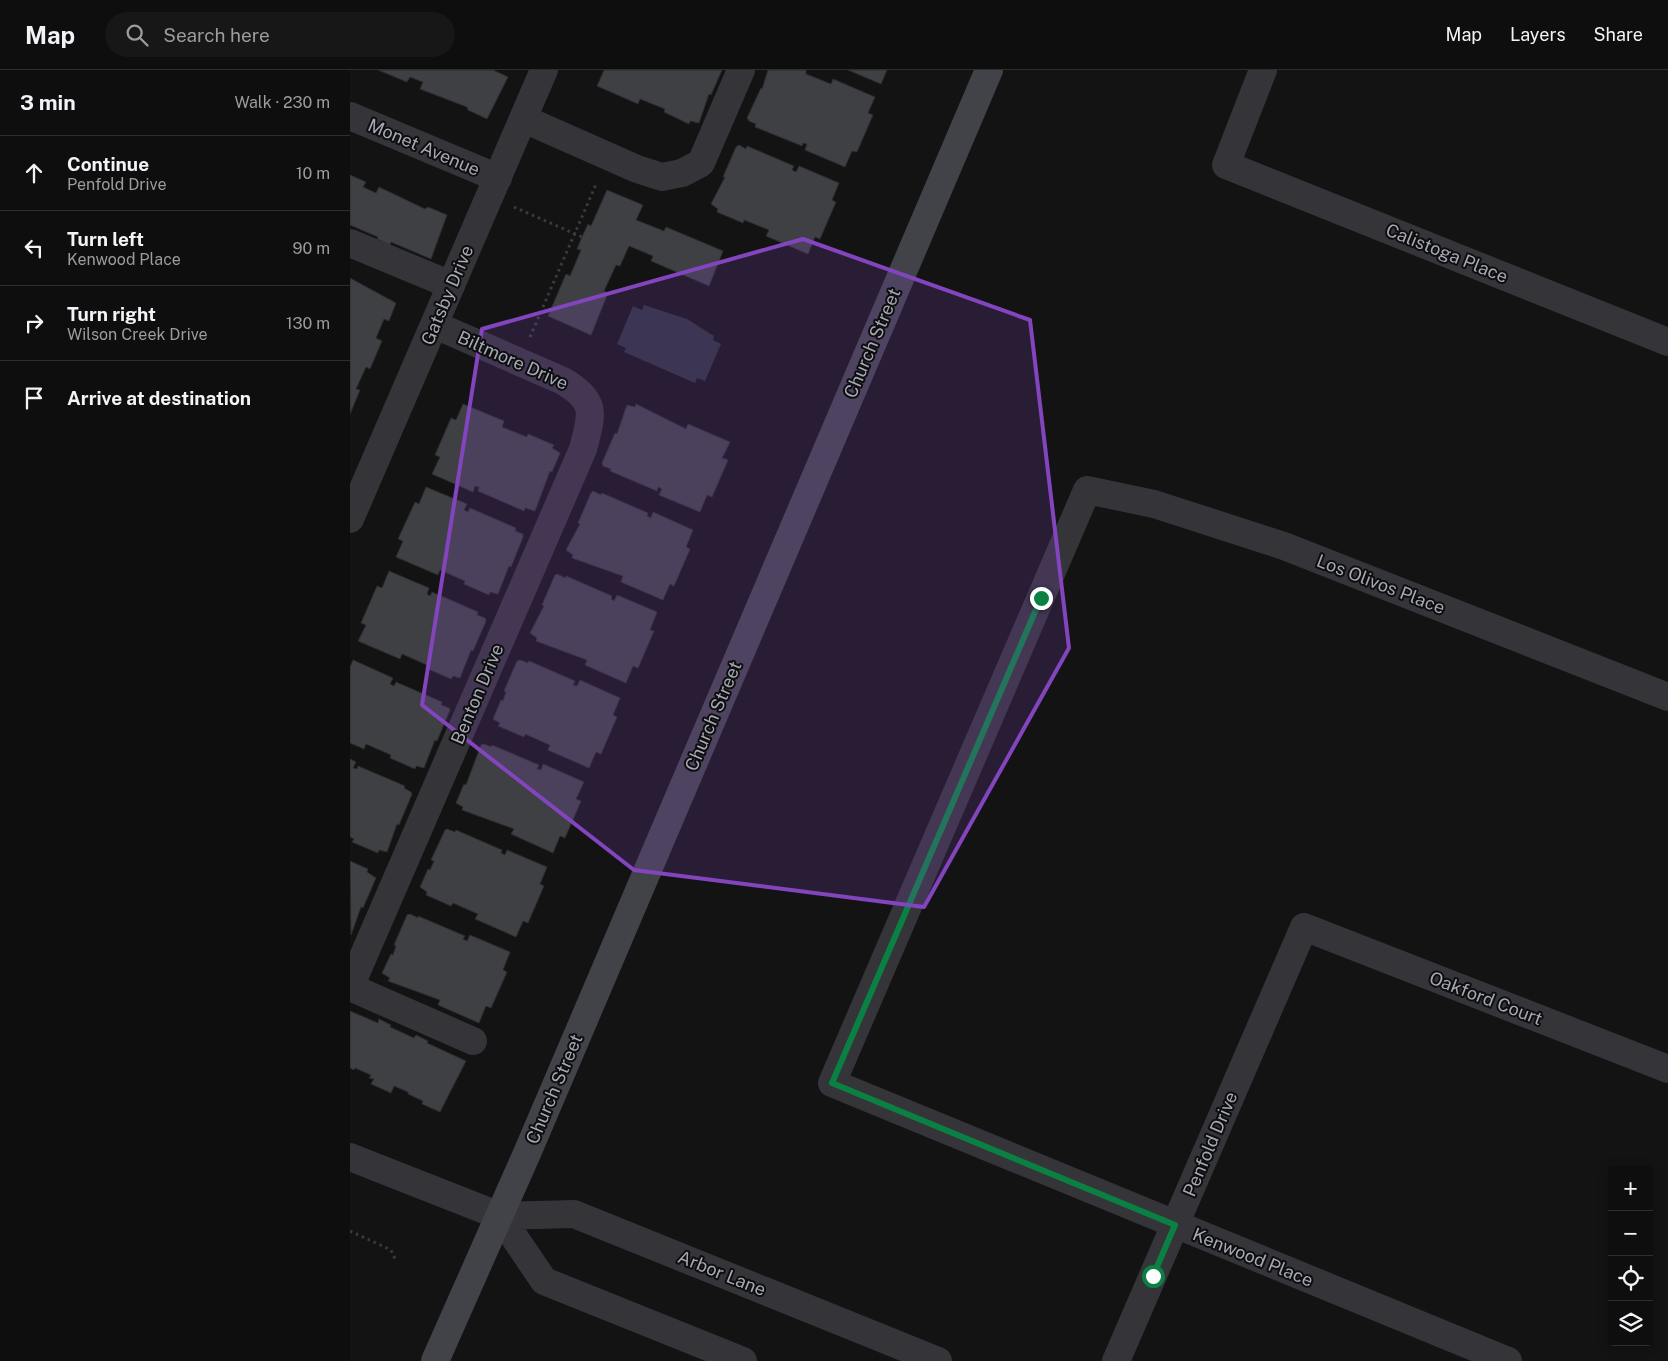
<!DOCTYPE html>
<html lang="en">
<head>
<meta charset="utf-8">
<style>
	:root { --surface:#0e0e0f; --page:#171718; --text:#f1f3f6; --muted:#9b9c9e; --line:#2e2e2f }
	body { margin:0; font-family:"Public Sans",sans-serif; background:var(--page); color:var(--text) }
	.controls { position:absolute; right:15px; bottom:15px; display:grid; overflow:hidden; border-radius:5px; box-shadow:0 2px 12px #0003 }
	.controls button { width:45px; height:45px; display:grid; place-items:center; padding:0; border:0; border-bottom:1px solid var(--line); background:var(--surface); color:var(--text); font:25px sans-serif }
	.stop { position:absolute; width:15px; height:15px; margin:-11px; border:4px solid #0b8043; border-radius:50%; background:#fff }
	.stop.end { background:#0b8043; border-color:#fff; box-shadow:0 1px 5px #0008 }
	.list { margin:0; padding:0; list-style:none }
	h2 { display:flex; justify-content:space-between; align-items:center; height:65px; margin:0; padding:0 20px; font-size:21px }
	h2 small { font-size:16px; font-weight:400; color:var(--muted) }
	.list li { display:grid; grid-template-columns:32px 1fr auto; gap:15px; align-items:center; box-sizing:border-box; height:75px; padding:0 20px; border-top:1px solid var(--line) }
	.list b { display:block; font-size:19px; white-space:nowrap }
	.list p { margin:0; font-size:16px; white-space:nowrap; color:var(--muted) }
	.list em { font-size:16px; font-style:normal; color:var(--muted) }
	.icon { flex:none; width:28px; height:28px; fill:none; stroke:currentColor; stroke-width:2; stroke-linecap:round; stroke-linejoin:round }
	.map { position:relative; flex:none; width:1318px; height:1291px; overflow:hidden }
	header { display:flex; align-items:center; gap:30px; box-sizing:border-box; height:70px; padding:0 25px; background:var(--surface); border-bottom:1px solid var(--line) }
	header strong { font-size:24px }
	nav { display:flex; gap:28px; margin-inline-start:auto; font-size:18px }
	.search { width:350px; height:45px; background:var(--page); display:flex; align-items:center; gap:12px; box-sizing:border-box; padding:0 18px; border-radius:28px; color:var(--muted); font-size:19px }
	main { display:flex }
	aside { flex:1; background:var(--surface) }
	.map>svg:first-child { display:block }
</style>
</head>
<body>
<header>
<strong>Map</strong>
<div class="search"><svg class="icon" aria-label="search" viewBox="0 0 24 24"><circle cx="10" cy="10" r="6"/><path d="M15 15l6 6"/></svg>Search here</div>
<nav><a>Map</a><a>Layers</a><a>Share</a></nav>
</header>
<main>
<aside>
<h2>3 min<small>Walk · 230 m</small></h2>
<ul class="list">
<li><svg class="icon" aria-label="ahead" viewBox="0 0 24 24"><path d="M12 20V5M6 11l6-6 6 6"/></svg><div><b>Continue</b><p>Penfold Drive</p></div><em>10 m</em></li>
<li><svg class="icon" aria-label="left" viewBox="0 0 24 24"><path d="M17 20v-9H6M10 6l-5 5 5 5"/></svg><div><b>Turn left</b><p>Kenwood Place</p></div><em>90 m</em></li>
<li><svg class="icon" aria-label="right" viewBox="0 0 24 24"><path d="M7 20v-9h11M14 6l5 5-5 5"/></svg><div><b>Turn right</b><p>Wilson Creek Drive</p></div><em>130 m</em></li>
<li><svg class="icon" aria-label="arrive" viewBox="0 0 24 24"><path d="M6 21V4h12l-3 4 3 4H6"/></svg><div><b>Arrive at destination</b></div></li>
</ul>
</aside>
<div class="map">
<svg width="1318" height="1291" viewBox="0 0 1318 1291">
	<rect width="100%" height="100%" fill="#131314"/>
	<path fill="#2b323a" d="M294 235 337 249 364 266 363 270 371 274 355 311 347 308 345 313 274 282 276 278 267 274 283 236 292 240Z"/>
	<g fill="#3f4044" stroke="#2d2d30">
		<path d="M28 0H143L158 7 137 49 118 40 117 37 70 19 73 12 60 7 57 12Z"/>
		<path d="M254 0H372L361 25 359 24 349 53 340 51 339 54 314 42 315 39 290 29 288 34 247 16Z"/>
		<path d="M418 0H456V4L481 14 483 9 525 27 518 43 523 45 507 82 502 81 495 97 455 80 457 74 453 73 452 76 405 57 406 54 399 51 397 48 411 18 412 19Z"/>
		<path d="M498 0H537L531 14Z"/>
		<path d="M389 75 396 79 397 76 444 96 442 100 446 102 449 96 489 113 482 130 486 132 470 169 465 167 458 184 416 166 419 160 394 150 393 153 367 142 368 139 361 134 375 107H373L386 77Z"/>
		<path d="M0 105 16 112 13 117 26 123 29 117 75 139 78 137 97 145 81 189 41 172 40 175 27 169 28 167 0 155Z"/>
		<path d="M257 120 293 135 286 150 314 161 316 157 373 181 359 216 301 191 303 186 279 176 270 196 266 195 254 221 258 223 241 265 198 246 216 204 220 206 231 180 227 179 232 167 238 154 241 156Z"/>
		<path d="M0 208 46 233 39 251 34 249 26 268 32 271 20 299 16 297 6 319 10 320 0 344Z"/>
		<path d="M113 334 154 351 152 357 177 367 178 364 204 375 202 378 210 383 202 402 200 401 185 441 175 438 174 441 128 421 129 417 125 416 123 422 82 404 90 387 85 385 101 348 106 350Z"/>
		<path d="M286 334 336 359 338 354 380 372 372 388 378 390 362 427 357 425 350 442 309 425 312 419 308 417 307 421 260 401 261 399 253 396 252 393 265 363 267 364 277 335 285 337Z"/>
		<path d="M76 417 117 434 114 440 118 442 120 438 166 458 165 461 173 464V467L161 497 159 496 148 524 140 522 139 525 114 514 115 511 90 500 88 505 46 487 53 471 48 469 65 432 69 434Z"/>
		<path d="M243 421 251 425 252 423 298 443 297 446 301 448 303 442 343 460 336 477 340 479 324 516 320 514 313 530 271 512 273 506 222 488 223 485 216 480 230 454 228 453 241 423Z"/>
		<path d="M39 501 79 518 77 524 80 526 82 522 128 542 127 545 135 548 136 551 123 581 121 580 110 608 103 606 101 609 76 598 77 595 52 584 50 589 8 571 16 555 11 553 27 516 32 518Z"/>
		<path d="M207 504 215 508 216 506 262 526 261 529 264 531 267 525 307 542 300 560 304 561 288 598 283 596 276 613 235 595 237 590 186 571 187 568 180 563 194 536 192 535 205 505Z"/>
		<path d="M3 590 43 608 40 614 44 616 46 612 92 632 91 635 99 638 100 640 87 671 85 670 74 698 66 696 65 699 40 688 41 685 16 674 14 679 0 673V597Z"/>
		<path d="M170 590 178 593 179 591 225 611 223 615 227 616 230 610 270 628 263 645 267 647 251 684 246 682 239 698 198 680 200 675 175 664 174 667 148 656 150 653 143 649 151 630 153 631 156 622 154 621 167 591Z"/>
		<path d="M134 674 141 677 142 675 189 695 187 699 191 700 193 694 234 712 226 729 231 731 215 768 210 766 203 783 161 764 164 759 112 740 113 737 106 733 114 714 116 715 131 675Z"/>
		<path d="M0 689 6 692 3 698 7 699 8 696 55 716 54 718 61 722 62 724 49 755 47 754 37 782 29 780 28 783 2 772 4 769 0 767Z"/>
		<path d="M97 759 105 762 106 760 152 780 151 783 155 785 157 780 197 797 190 814 194 816 178 853 173 851 166 867 125 849 128 844 103 833 101 836 76 825 77 822 70 817 78 799 80 800 84 791 81 790 95 760Z"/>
		<path d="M0 791 18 799 17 802 26 808 13 838 11 837 1 865Z"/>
		<path d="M60 844 68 848V846L115 866 113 869 117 871 120 865 160 882 153 900 157 902 141 938 136 936 129 953 88 935 90 930 38 911 40 908 32 903 41 884 43 885 46 876 44 875 57 845Z"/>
		<path d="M0 941 28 953 29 949 41 955 40 957 64 968 66 965 78 971 77 973 116 991 90 1042 72 1034 73 1031 58 1024V1022L44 1016 41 1023 21 1014 24 1009 19 1008 21 1005 5 998 4 1000 0 998Z"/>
	</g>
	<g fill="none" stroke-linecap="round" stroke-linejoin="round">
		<g stroke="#3a3b40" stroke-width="3" stroke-dasharray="2.5 4" stroke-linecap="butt">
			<path d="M164 137 232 167"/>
			<path d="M180 267 247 112"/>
			<path d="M0 1161 41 1180 46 1191"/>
		</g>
		<g stroke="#343439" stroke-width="28">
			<path d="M913 0 876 95 1318 272"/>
			<path d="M0 46 148 108"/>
			<path d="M174 49 287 99 312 107 332 103 351 93 391 0"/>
			<path d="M0 173 101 215"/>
			<path d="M0 449 194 0"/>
			<path d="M0 917 233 379C242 344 248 332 213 311L85 255"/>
			<path d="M0 917 123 971"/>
			<path d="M0 1087 150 1146"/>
			<path d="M393 1291 194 1211 150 1146 224 1144 588 1291"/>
			<path d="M766 1291 954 857 1318 999"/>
			<path d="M1158 1291 482 1013 737 420 804 434 934 476 1318 627"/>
		</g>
		<path stroke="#424349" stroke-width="28" d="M85 1291 178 1081 639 0"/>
	</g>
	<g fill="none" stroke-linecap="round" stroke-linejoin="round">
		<path stroke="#0b8043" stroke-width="6" d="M691 528 482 1013 825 1155 803 1206"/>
	</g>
	<path fill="#8345bd" fill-opacity="0.2" stroke="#8345bd" stroke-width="4" stroke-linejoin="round" d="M453 169 680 250 719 578 574 837 284 800 72 635 132 259Z"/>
	<g text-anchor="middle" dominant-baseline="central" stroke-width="4" stroke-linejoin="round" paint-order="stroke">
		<g font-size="18" fill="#a5a8b5" stroke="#0e0e0f">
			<text transform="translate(74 77) rotate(23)">Monet Avenue</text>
			<text transform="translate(1097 183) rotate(22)">Calistoga Place</text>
			<text transform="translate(97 225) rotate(-67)">Gatsby Drive</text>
			<text transform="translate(522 273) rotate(-67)">Church Street</text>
			<text transform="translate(163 290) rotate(24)">Biltmore Drive</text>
			<text transform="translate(1031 514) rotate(21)">Los Olivos Place</text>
			<text transform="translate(127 624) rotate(-67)">Benton Drive</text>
			<text transform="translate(363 646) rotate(-67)">Church Street</text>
			<text transform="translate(1136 928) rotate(21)">Oakford Court</text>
			<text transform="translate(204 1019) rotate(-67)">Church Street</text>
			<text transform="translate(860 1074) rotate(-67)">Penfold Drive</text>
			<text transform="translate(903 1187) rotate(22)">Kenwood Place</text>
			<text transform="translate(372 1203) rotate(22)">Arbor Lane</text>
		</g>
	</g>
</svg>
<div class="controls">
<button>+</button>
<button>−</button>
<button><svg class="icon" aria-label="locate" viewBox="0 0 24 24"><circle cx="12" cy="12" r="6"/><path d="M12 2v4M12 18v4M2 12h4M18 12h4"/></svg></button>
<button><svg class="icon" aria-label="layers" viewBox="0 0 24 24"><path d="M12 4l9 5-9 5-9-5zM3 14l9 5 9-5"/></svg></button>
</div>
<div class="stop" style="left:803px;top:1206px"></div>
<div class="stop end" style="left:691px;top:528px"></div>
</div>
</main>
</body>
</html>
